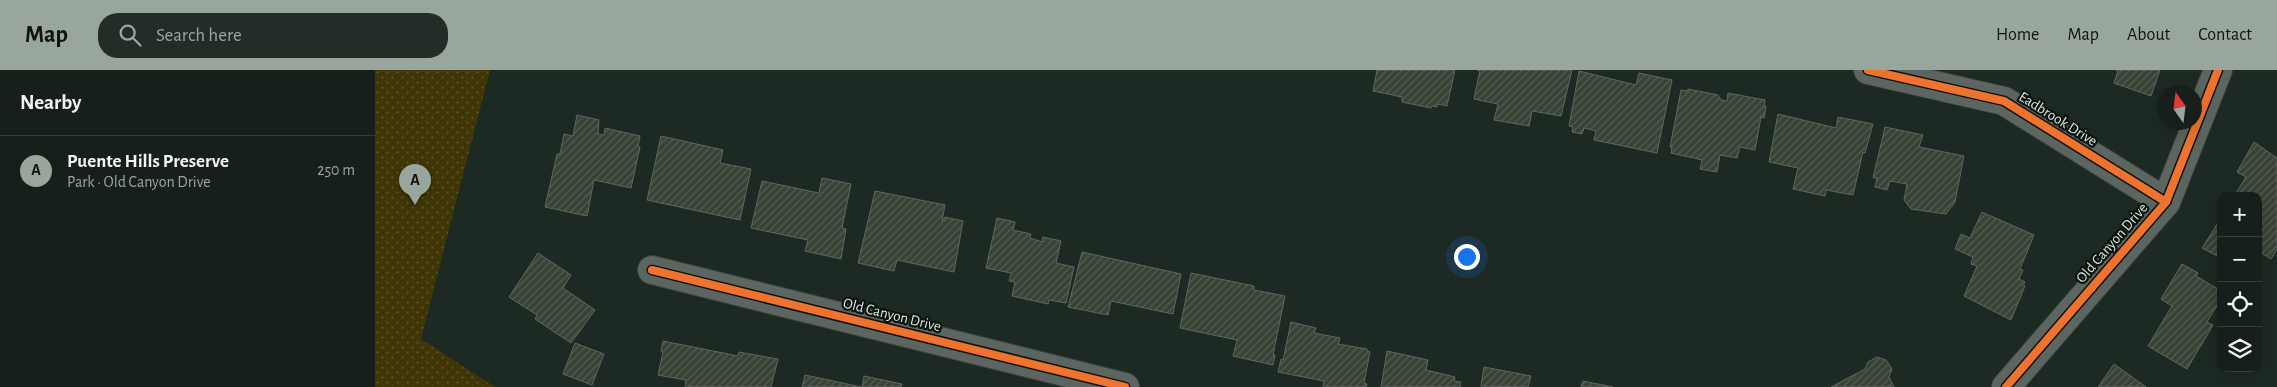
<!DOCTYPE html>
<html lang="en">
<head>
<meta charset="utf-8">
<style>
	:root { --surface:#161f1a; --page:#232c27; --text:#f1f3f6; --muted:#9ea2a2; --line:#353d39; --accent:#98a69e }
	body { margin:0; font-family:"Alegreya Sans",sans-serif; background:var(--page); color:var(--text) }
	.controls { position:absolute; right:15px; bottom:15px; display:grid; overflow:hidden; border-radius:10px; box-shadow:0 5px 20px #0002 }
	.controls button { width:45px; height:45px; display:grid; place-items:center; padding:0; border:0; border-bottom:1px solid var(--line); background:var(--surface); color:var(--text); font:25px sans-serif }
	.compass { position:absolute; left:1782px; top:15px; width:45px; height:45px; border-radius:50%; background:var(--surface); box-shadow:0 5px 20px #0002; rotate:346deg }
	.you { position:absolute; left:1091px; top:186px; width:18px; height:18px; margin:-12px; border:4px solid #fff; border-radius:50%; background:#1a73e8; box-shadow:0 0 0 8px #1a73e833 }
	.badge { display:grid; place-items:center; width:32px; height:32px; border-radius:50%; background:var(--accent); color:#111; font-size:16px; font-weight:700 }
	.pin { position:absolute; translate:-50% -41px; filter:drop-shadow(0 1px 2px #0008) }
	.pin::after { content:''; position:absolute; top:26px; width:18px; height:15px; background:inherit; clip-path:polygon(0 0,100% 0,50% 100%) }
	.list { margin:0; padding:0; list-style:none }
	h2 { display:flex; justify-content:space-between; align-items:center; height:65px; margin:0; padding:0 20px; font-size:21px }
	h2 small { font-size:16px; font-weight:400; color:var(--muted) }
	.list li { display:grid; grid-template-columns:32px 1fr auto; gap:15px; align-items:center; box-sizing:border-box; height:70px; padding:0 20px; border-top:1px solid var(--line) }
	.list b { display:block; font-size:19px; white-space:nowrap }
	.list p { margin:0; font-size:16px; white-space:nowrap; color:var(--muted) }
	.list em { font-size:16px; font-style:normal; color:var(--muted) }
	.icon { flex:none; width:28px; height:28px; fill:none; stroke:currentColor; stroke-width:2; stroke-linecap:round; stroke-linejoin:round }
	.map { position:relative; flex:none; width:1902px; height:317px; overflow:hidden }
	header { display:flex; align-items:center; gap:30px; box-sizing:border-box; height:70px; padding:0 25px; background:var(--accent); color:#111 }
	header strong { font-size:24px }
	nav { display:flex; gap:28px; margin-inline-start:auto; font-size:18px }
	.search { width:350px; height:45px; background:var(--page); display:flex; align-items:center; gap:12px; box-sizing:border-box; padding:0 18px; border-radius:20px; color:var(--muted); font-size:19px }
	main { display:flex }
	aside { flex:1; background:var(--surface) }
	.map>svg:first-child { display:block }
</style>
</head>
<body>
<header>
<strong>Map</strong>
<div class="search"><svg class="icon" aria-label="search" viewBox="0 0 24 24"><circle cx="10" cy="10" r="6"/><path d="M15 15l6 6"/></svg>Search here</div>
<nav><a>Home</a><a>Map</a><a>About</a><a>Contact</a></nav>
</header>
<main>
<aside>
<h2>Nearby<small></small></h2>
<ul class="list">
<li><span class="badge">A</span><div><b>Puente Hills Preserve</b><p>Park · Old Canyon Drive</p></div><em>250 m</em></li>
</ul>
</aside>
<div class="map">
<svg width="1902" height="317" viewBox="0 0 1902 317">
	<defs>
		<pattern id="grass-dots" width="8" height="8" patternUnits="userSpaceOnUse" patternTransform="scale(1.25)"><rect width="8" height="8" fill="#403605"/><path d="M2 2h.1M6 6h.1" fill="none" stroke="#5b5329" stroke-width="1.8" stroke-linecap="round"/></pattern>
		<pattern id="building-hatch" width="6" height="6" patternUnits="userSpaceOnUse" patternTransform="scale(1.25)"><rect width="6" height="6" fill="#384235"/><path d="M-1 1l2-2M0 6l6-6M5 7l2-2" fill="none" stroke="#545d52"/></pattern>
	</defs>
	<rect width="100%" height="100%" fill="#1d2923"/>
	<path fill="url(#grass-dots)" d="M0 0H115L46 269 120 317H0Z"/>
	<g fill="url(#building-hatch)" stroke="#606760">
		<path d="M1002 0H1080L1072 36 1063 34 1062 37 1057 36 1056 38 1027 32V27L998 21Z"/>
		<path d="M1102 0H1197L1186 46 1157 41 1154 56 1119 50 1123 34 1099 29 1105 0Z"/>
		<path d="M1741 0H1785L1776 26 1739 13 1743 1Z"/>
		<path d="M1204 1 1261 15 1264 3 1297 10 1282 83 1219 70 1221 61 1209 58 1207 64 1197 62 1198 57 1194 56Z"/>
		<path d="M1313 19 1343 25 1346 30 1352 31 1353 23 1390 30 1389 36H1391L1389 48 1386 47 1380 80 1365 77 1362 88 1345 85 1342 102 1325 99 1327 90 1296 83 1297 77H1295L1306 20 1312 21Z"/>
		<path d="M1403 44 1461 58 1463 47 1498 54 1490 83 1488 82 1478 125 1451 120 1450 126 1418 119 1423 98 1394 92Z"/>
		<path d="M202 45 224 50 223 64 229 65 230 58 265 66 263 76 265 77 256 118 219 110 212 146 170 137 182 84H185L189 64 198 66Z"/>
		<path d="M1510 57 1548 65 1544 77 1589 86 1580 132 1571 144 1536 139 1529 130 1532 114 1515 111 1512 120 1500 117 1502 108H1498Z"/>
		<path d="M286 66 348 80 345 93 376 99 365 150 272 130Z"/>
		<path d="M1879 72 1902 88V179L1896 189 1883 181V126H1859L1871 107 1862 102Z"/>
		<path d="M447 108 476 114 467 158 471 159 466 189 430 181 433 170 376 158 387 111 444 123Z"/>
		<path d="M500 121 570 135 567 151 570 147 588 151 579 202 522 190 519 201 483 193Z"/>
		<path d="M1607 142 1659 165 1645 199 1648 200 1644 209 1650 212 1648 215 1650 216 1636 250 1589 226 1602 196 1596 194 1598 187 1580 179 1586 164 1595 168Z"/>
		<path d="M622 148 640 152 638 160 656 164 655 168 667 172 668 167 686 171 681 193 699 197 691 233 674 230 673 234 637 226 640 212 634 211 636 203 611 198Z"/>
		<path d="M1846 148V188L1827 178Z"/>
		<path d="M707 182 806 204 798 244 736 231 733 245 693 237Z"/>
		<path d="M163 183 196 205 188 218 220 240 196 273 160 249 162 245 134 227Z"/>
		<path d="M1807 194 1823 203 1821 206 1846 221V229L1832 252 1838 255 1812 299 1773 276 1797 236 1786 229Z"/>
		<path d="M816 203 879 216V220L910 226 898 285H900L898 295 858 286 862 270 805 258Z"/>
		<path d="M916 252 941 258 939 263 965 268 963 274 992 279V281L995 282 989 313 992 314 991 317H950L948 316 949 311 903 302 906 289 908 290Z"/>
		<path d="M288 271 363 286 364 282 403 289 396 317H310L311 310 283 305 288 282 286 281Z"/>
		<path d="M200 273 229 284 217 315 188 304Z"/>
		<path d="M1012 281 1053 290 1051 300 1080 307 1079 311 1086 312 1085 317H1006Z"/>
		<path d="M1502 287 1511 290 1517 299 1514 307 1519 317H1456L1490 299 1493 292Z"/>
		<path d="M1739 294 1771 317H1723Z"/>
		<path d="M1109 297 1156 306 1153 317 1106 316Z"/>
		<path d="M430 305 486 317H427Z"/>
		<path d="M489 306 527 314 526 317H487Z"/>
		<path d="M1208 311 1238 317H1206Z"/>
	</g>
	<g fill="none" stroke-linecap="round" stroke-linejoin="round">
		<defs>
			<g id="minor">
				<path d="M1493 0 1629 31 1791 132"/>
				<path d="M277 200 750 317"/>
				<path d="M1631 317 1791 132 1843 0"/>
			</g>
		</defs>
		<use href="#minor" stroke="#39443e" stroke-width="30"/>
		<use href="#minor" stroke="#5c6560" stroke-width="28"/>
		<defs>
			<g id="cycleway">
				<path d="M1493 0 1629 31 1791 132"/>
				<path d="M277 200 750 317"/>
				<path d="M1631 317 1791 132 1843 0"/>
			</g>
		</defs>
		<use href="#cycleway" stroke="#0b140f" stroke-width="11"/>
		<use href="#cycleway" stroke="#ef722f" stroke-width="8"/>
	</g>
	<g text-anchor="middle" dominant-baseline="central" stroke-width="4.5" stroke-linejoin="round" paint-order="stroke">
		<g font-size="15" fill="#dbe9e0" stroke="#0b140f">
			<text transform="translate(1683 49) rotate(32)">Eadbrook Drive</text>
			<text transform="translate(1737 173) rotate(-49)">Old Canyon Drive</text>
			<text transform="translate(517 245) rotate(14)">Old Canyon Drive</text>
		</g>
	</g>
</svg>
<div class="controls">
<button>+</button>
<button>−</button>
<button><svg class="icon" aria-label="locate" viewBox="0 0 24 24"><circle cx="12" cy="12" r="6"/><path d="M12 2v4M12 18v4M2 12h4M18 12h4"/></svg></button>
<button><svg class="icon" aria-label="layers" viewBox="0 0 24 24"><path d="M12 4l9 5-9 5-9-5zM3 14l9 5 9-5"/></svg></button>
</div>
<svg class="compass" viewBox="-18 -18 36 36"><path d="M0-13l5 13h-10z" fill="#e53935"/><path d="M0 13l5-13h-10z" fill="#9ea2a2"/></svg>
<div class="you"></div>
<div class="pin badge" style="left:40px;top:135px">A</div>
</div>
</main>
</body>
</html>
